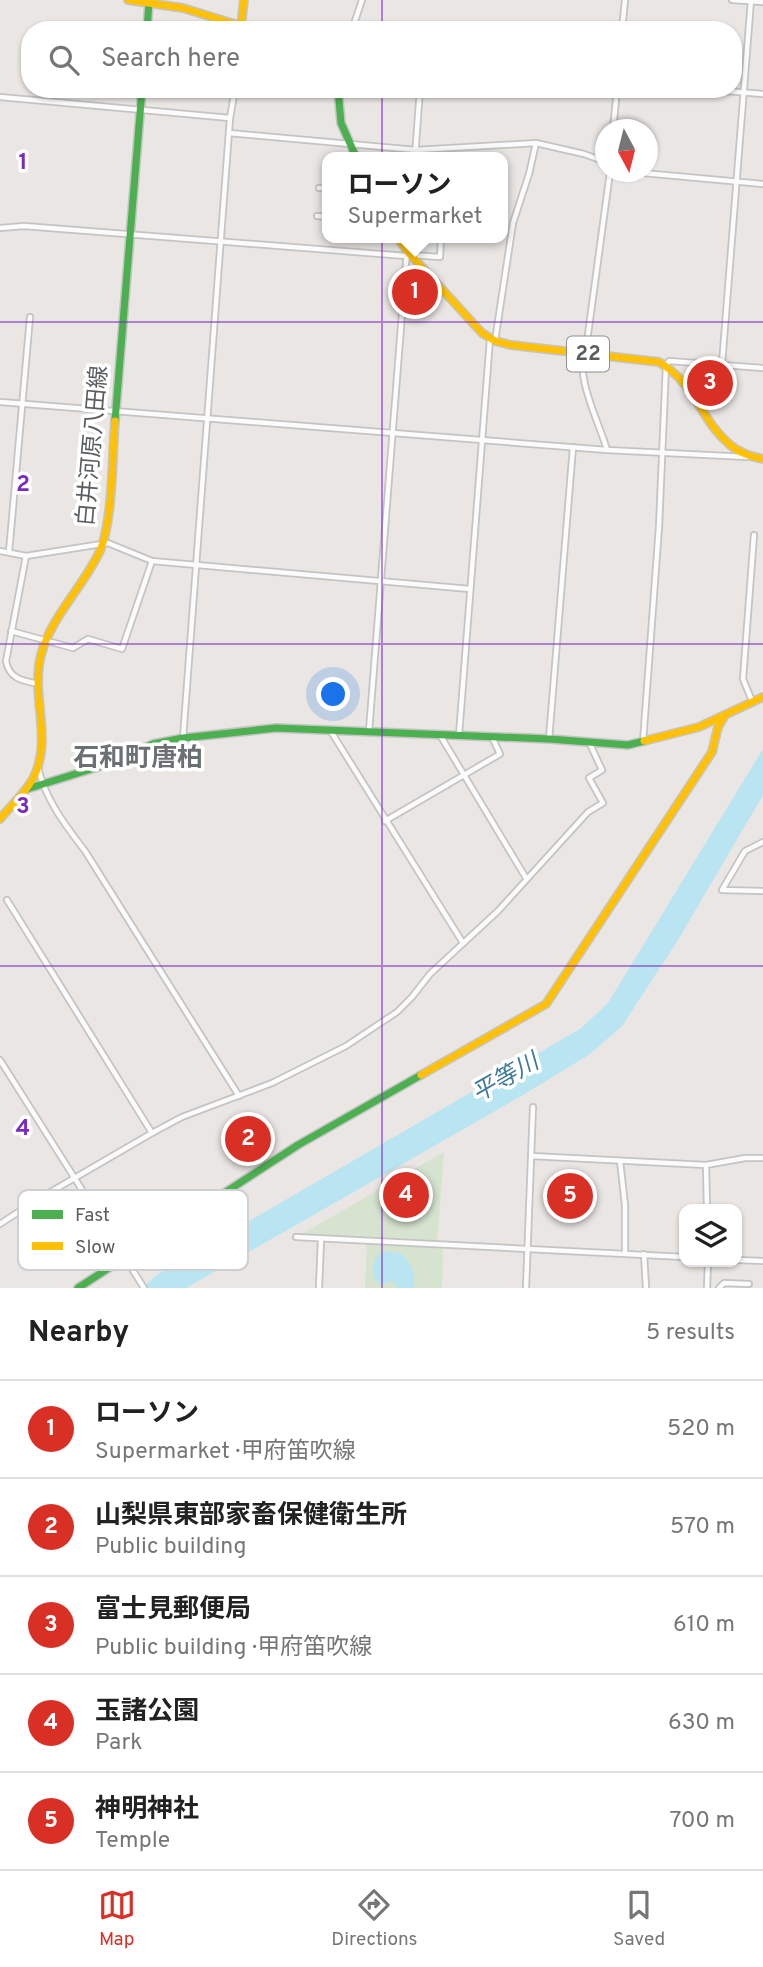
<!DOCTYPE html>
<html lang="en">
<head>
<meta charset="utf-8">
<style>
	:root { --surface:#fff; --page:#f2f2f2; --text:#222; --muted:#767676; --line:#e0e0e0; --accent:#d93025 }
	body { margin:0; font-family:Overpass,"Noto Sans JP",sans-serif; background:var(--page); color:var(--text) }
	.controls { position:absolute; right:21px; bottom:21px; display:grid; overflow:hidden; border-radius:14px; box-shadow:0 2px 5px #0004 }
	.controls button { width:63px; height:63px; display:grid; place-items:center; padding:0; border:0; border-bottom:2px solid var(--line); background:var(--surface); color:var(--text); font:35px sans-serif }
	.compass { position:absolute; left:595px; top:119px; width:63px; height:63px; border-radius:50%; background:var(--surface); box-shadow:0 2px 5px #0004; rotate:173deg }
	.you { position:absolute; left:334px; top:695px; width:24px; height:24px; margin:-18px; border:5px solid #fff; border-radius:50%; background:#1a73e8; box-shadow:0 0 0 10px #1a73e833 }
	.badge { display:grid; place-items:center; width:46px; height:46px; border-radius:50%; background:var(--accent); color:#fff; font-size:23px; font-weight:700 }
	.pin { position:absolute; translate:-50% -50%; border:4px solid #fff; box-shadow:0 2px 7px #0006 }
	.popup { position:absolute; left:322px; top:152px; width:186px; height:91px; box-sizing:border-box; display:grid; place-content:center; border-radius:14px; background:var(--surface); filter:drop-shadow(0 2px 5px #0005); font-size:23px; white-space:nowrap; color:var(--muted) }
	.popup b { font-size:26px; color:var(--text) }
	.popup::after { content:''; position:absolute; left:50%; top:100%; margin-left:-14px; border:14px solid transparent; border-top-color:var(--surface) }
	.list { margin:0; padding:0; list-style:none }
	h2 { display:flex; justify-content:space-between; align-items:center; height:91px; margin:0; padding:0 28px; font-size:30px }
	h2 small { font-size:23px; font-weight:400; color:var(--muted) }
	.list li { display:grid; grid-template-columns:46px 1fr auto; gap:21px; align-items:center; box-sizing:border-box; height:98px; padding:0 28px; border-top:2px solid var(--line) }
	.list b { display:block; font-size:26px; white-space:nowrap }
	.list p { margin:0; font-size:23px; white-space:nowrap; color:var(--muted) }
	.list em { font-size:23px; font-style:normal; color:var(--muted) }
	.icon { flex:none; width:38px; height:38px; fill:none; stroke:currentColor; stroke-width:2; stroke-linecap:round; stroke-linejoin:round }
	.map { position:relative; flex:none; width:763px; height:1288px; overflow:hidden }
	.search { position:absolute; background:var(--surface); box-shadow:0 2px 5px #0004; left:21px; right:21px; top:21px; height:77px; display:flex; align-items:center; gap:18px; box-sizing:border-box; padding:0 24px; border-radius:28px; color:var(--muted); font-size:26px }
	.sheet { height:581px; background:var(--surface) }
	nav { display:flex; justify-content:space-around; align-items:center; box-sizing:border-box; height:98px; border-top:2px solid var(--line); background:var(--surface); font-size:19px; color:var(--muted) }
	nav a { display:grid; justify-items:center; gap:4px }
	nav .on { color:var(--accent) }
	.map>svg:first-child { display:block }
</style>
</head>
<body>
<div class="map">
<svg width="763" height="1288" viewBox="0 0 763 1288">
	<rect width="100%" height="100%" fill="#e9e6e3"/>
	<path fill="#d6e3cf" d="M444 1152 437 1244H443L442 1288H365L367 1241 297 1237Z"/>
	<g fill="#b9e4f1">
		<path d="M763 749V795L678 940 622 1026 590 1054 523 1095 186 1288H142L158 1274 580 1029 608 1003Z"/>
		<path d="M384 1251 402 1254C412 1265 416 1273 413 1288H398L392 1281 383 1284C370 1281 373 1269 375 1259Z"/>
	</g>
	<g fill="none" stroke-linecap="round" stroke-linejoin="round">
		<defs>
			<g id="street">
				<path d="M732 0 763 2"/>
				<path d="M352 30 362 0"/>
				<path d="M622 30 625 0"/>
				<path d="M701 89 763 94"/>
				<path d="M0 97 230 118"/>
				<path d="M613 130 617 89"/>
				<path d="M229 133 416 150 536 143 584 154 606 162"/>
				<path d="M415 157 420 89"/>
				<path d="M632 172 763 184"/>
				<path d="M319 188H328"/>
				<path d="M317 216 328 217"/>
				<path d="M0 228 24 226 406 256"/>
				<path d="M411 255 440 257 441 238"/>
				<path d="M495 341 513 223 529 174 536 143"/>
				<path d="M722 364 751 0"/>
				<path d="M0 402 607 450 747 457"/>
				<path d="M607 450C600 424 573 374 586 349L610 172"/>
				<path d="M0 551 26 556 108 543 152 561 470 589"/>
				<path d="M9 552 30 317"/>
				<path d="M26 556 6 661C9 679 23 681 39 684"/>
				<path d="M11 631 73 648 88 639 122 649 152 561"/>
				<path d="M752 701 743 679 754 535"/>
				<path d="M330 730 463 943"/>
				<path d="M369 731 408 238"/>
				<path d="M440 735 526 878"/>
				<path d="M459 735 490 339"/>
				<path d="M183 738 230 118 235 89"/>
				<path d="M549 739 573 447"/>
				<path d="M643 742 659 527 666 365 669 361 763 368"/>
				<path d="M38 767C45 799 65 825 85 851L239 1096"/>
				<path d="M385 821 500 754 492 737"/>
				<path d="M763 842 745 851 722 890 763 891"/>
				<path d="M7 900 152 1133"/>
				<path d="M0 1060 144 1288"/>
				<path d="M531 1156 706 1165 745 1158H763"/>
				<path d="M620 1161 625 1205V1253"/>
				<path d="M706 1165 707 1209"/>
				<path d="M0 1224 35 1201 152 1133 182 1117 272 1083 346 1046 397 1012 412 997 430 974 498 911 588 812 603 803 589 778 602 770 589 742"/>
				<path d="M296 1237 684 1257"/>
				<path d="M644 1254 646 1288"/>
				<path d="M737 1260 763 1261"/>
				<path d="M319 1288 321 1239"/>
				<path d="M526 1288 533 1107"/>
				<path d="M707 1288 708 1262"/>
				<path d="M719 1288 724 1283 749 1284"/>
			</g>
			<g id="fast">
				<path d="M147 30 149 2"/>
				<path d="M338 89 341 123 356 157"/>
				<path d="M115 421 142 89"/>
				<path d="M27 789 101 766 153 744 183 738 276 728 549 739 628 745 644 741"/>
				<path d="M78 1288 298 1145 421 1075"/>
			</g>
			<g id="slow">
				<path d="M128 0 183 8 254 30"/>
				<path d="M241 26 244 0"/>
				<path d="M398 238 407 251 482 333 495 341 511 345 659 362C698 386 699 418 729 444 739 453 750 456 763 459"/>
				<path d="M644 741 699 727 763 697"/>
				<path d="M0 819C12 804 29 790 36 772 51 735 31 694 41 655 51 617 82 588 99 553 113 524 112 456 115 421"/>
				<path d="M421 1075 546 1004 712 752 718 727 724 717"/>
			</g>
		</defs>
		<use href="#street" stroke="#c3c4c3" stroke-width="8"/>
		<use href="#fast" stroke="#c4c4c4" stroke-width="10"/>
		<use href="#slow" stroke="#c4c4c4" stroke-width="10"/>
		<use href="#street" stroke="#fcfbfb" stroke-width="4.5"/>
		<use href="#fast" stroke="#4caf50" stroke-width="7"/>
		<use href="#slow" stroke="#ffc107" stroke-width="7"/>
	</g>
	<path fill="none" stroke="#7b2cbf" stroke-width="2" stroke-opacity="0.55" d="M382 0V30M382 89V1288M0 322H763M0 644H763M0 966H763"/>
	<g text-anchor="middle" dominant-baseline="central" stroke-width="7" stroke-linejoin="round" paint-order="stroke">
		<rect fill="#fff" stroke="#8c8e90" stroke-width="2" x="567" y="336.5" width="42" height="35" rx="5"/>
		<g font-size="21" font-weight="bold" fill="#5a5e61">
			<text x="588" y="354">22</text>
		</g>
		<g font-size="23" fill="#5a5e61" stroke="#fff">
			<text transform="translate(94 446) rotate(-85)">白井河原八田線</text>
		</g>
		<g font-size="24" font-style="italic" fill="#3f7a96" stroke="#fff">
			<text transform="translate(506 1079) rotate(-30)">平等川</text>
		</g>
		<g font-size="26" font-weight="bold" fill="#6b7073" stroke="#fff">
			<text x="138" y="759">石和町唐柏</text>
		</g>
	</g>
	<rect x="18" y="1190" width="230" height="80" rx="10" fill="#fff" stroke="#cecfd0" stroke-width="2"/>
	<rect x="32" y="1210" width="31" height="9" fill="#4caf50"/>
	<rect x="32" y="1242" width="31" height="8" fill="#ffc107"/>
	<g font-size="19" fill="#5a5e61">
		<text x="75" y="1221">Fast</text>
		<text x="75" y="1253">Slow</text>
	</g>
	<g font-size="23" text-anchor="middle" font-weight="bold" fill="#7b2cbf" stroke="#fff" stroke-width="7" stroke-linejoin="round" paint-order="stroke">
		<text x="23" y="169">1</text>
		<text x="23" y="491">2</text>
		<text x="23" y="813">3</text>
		<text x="23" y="1135">4</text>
	</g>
</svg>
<div class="controls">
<button><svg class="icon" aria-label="layers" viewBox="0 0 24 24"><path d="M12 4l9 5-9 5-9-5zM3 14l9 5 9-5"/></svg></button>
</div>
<svg class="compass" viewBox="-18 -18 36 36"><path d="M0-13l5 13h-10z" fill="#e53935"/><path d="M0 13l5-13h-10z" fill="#767676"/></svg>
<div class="you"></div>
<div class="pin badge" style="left:415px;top:292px">1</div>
<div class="popup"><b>ローソン</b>Supermarket</div>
<div class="pin badge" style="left:248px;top:1139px">2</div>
<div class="pin badge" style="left:710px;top:383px">3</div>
<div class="pin badge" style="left:406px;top:1195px">4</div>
<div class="pin badge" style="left:570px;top:1196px">5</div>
<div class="search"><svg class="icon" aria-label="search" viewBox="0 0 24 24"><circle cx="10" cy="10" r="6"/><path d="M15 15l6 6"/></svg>Search here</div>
</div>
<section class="sheet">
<h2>Nearby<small>5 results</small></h2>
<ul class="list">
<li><span class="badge">1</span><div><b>ローソン</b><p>Supermarket · 甲府笛吹線</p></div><em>520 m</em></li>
<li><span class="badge">2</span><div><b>山梨県東部家畜保健衛生所</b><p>Public building</p></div><em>570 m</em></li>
<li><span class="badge">3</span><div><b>富士見郵便局</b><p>Public building · 甲府笛吹線</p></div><em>610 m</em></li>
<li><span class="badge">4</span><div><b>玉諸公園</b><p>Park</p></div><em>630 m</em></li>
<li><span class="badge">5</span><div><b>神明神社</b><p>Temple</p></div><em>700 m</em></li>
</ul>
</section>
<nav>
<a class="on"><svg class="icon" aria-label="map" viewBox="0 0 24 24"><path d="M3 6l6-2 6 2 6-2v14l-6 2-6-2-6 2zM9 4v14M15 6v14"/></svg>Map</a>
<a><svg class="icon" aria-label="directions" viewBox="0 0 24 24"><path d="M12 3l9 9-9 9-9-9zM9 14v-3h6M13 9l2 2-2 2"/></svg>Directions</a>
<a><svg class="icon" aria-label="saved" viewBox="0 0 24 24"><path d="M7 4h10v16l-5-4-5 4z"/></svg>Saved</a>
</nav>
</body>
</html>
